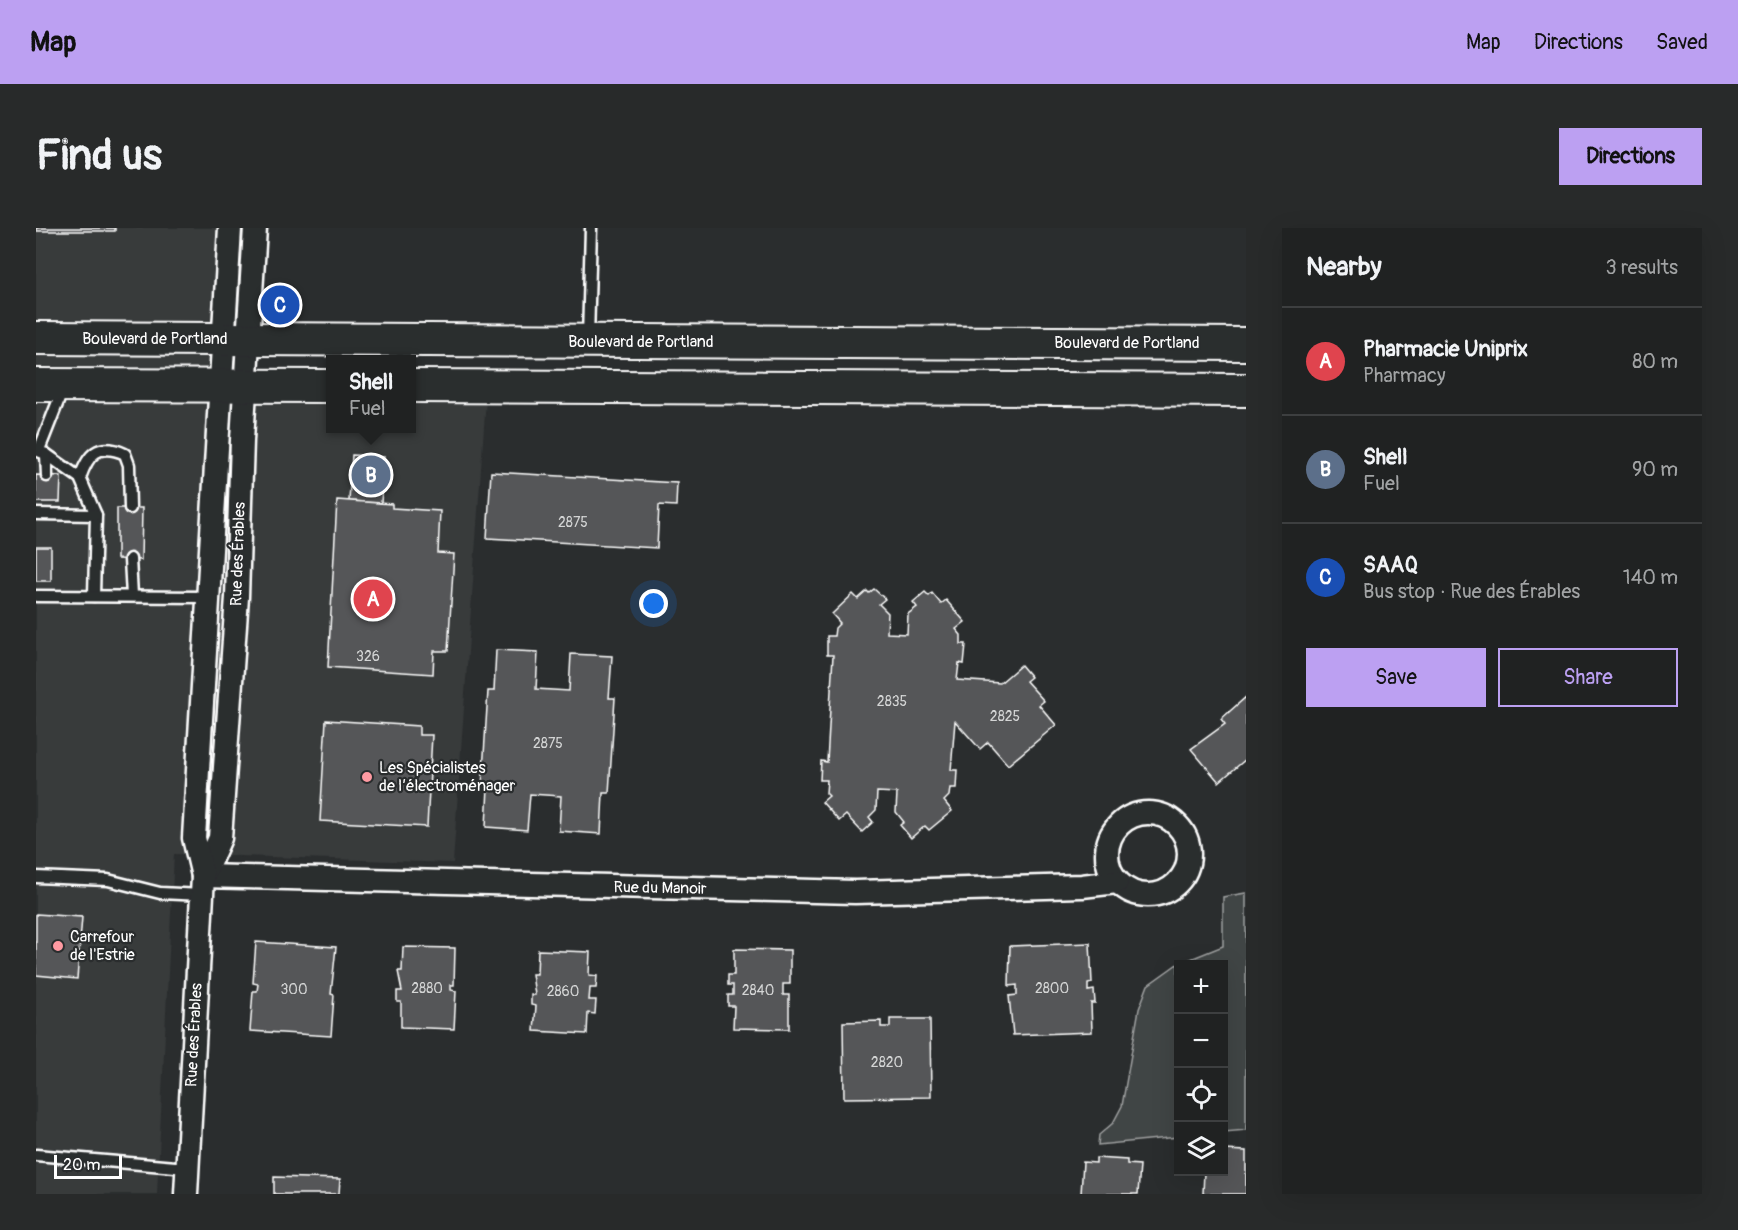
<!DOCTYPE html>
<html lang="en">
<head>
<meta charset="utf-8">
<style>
	:root { --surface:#202222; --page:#282a2a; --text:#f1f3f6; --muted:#a2a4a5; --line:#3d3f40; --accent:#bca0f2 }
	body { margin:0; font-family:Pangolin,sans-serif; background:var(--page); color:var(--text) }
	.controls { position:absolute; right:18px; bottom:18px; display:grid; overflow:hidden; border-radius:0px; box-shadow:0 6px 24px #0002 }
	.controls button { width:54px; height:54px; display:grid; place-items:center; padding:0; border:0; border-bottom:2px solid var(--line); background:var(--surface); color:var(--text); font:30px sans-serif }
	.scale { position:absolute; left:18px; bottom:15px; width:68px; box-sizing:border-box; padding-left:6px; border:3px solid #fff; border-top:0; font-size:16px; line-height:21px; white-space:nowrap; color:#fff; -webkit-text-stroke:4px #2a2d2e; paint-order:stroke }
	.you { position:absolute; left:618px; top:376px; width:21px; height:21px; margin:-15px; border:4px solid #fff; border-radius:50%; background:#1a73e8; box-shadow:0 0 0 9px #1a73e833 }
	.badge { display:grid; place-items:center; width:39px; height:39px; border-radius:50%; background:var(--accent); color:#fff; font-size:20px; font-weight:700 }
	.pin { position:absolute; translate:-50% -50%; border:3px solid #fff; box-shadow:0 2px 6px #0006 }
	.popup { position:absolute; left:290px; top:127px; width:90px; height:78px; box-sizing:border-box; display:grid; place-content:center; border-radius:0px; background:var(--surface); filter:drop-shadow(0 2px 4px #0005); font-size:20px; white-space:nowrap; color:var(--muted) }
	.popup b { font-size:22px; color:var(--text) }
	.popup::after { content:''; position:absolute; left:50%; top:100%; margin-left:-12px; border:12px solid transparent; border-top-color:var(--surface) }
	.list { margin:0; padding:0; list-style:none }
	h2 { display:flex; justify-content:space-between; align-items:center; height:78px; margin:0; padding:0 24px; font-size:26px }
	h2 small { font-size:20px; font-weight:400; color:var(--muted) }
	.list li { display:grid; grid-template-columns:39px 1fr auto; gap:18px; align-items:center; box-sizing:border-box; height:108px; padding:0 24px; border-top:2px solid var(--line) }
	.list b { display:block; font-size:22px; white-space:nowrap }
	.list p { margin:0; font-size:20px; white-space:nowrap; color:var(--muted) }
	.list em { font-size:20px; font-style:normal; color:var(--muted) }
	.actions { display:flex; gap:12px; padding:18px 24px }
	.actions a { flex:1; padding:14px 0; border:2px solid var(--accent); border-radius:0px; text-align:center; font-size:21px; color:var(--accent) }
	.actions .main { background:var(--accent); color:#111 }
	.icon { flex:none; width:33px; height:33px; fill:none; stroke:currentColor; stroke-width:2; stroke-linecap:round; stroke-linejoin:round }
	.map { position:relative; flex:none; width:1210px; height:966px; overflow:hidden; border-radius:0px }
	header { display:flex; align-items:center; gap:36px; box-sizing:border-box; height:84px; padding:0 30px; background:var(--accent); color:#111 }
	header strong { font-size:28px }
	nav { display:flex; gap:33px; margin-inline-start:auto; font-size:21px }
	.intro { display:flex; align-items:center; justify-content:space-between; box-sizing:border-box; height:144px; padding:0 36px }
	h1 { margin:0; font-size:42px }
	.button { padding:15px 27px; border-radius:0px; background:var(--accent); color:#111; font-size:21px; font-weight:700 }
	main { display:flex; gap:36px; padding:0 36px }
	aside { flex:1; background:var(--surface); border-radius:0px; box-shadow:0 6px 24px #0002 }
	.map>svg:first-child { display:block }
</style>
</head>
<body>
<header>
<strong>Map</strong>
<nav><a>Map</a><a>Directions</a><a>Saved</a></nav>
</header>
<div class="intro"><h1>Find us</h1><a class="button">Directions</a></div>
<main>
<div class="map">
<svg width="1210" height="966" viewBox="0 0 1210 966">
	<rect width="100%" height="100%" fill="#2a2d2e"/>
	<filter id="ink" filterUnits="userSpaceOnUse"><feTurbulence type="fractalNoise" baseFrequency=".0167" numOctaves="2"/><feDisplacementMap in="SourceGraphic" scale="12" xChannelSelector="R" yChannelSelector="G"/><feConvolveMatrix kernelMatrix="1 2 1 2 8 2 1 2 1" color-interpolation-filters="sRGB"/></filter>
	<g filter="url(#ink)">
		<path fill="#373a3b" d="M0 0H206L200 141 294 142V200H376V143H452L417 635 138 626 121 966H0Z"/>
		<path fill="#414445" stroke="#a0a2a2" stroke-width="1.5" d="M1210 665V902L1188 904V736H1142V909L1062 917 1063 907 1077 895 1086 878 1103 781 1112 757 1140 737 1187 718V669Z"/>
		<g fill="#555758" stroke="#fff" stroke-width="1.5">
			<rect x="0" y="0" width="79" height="3"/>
			<path d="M316 227 348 229 345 275 313 273Z"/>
			<path d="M455 244 641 255 640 278 623 277 621 320 451 310Z"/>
			<path d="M0 247 25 248 24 274H0Z"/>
			<path d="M301 272 356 276V280L404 283 402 325 418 326 412 423H398L397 446 292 439Z"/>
			<path d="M81 280H106L105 332 81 331Z"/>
			<rect x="0" y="319" width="15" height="34"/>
			<path d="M838 361 849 371 843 376 852 385 851 405 871 406 872 386 881 379 877 374 889 364 893 368 896 365 905 376 910 372 929 394 920 401 925 407V416H930L928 436 923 435 921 452 964 455 985 437 995 449 990 453 1008 473 1003 477 1020 497 972 537 952 514 944 521 919 493 915 542H921L920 560H914L913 568 908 573 916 583 893 602 889 598 875 610 864 597 868 594 860 584 861 565 841 564 840 582 833 589 837 594 826 604 810 587 803 593 786 574 793 568 790 565 791 552H784L785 533 791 534 797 427H791V408H798L799 400 804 395 796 386 817 366 822 371 831 363 833 365Z"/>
			<path d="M460 422 502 424 500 461 533 463 535 426 576 428 573 470H579L573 565H567L565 606 523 603 525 568 494 566 491 602 450 599 452 559H446L452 463H458Z"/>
			<path d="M1210 469V531L1183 554 1155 521 1189 496 1185 491Z"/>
			<path d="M290 492 383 498V507H396L391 599 284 593Z"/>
			<path d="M0 686 46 689 41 751 0 747Z"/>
			<path d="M220 714 300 719 295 766 298 767 295 808 214 803 217 763H221L222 756 217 755Z"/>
			<path d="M1054 715 1056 755 1052 756V763L1058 762 1059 775H1055L1056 804 977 807 973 768 981 767V757L973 758 974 718Z"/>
			<path d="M367 719 419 720 418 757H415V762L420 763 418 801 365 799V774H361V763H366L362 743H366Z"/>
			<path d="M698 721 754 722V756H747V767H753V801L697 800 698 778H692V767H697V757H692V747H698Z"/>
			<path d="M502 722 554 724 553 747 561 748 560 760H554L553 772H560L559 786 552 785 551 806 498 803 500 778 495 777V767H499L496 746H501Z"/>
			<path d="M854 791H894L895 869 808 870 807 794 845 793V799H854Z"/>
			<path d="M1188 922 1210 923V966H1167L1168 944H1188Z"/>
			<path d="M1060 930 1091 932V936L1104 937 1102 966H1045L1047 934 1060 935Z"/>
			<path d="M238 949 304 951 303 966H238Z"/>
		</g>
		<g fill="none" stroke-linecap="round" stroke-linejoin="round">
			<defs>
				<g id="lane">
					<path d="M552 111 555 0"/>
					<path d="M0 222 10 226 44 250 60 287 58 368"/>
					<path d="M3 222 27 161"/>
					<path d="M10 226 11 248"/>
					<path d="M44 250C52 226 62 214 89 226L93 237 94 280"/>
					<path d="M0 286 60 287"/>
					<path d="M94 331 96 368"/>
					<path d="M0 368 172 369"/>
					<path d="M0 649 72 652 124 665 166 667"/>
					<path d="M0 927 151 940"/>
				</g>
				<g id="street">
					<circle cx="1112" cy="626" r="41"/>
					<path d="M167 648 819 664 1046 658 1081 654"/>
					<path d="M167 648 184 610 201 369 206 212 219 0"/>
					<path d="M150 966 167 648 158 610 194 0"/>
				</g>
				<g id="secondary">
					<path d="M0 110 1210 116"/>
					<path d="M0 157 294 158"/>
					<path d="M376 158 1210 162"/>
				</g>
			</defs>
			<use href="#lane" stroke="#fff" stroke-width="15"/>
			<use href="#street" stroke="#fff" stroke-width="27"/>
			<use href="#secondary" stroke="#fff" stroke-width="36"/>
			<use href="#lane" stroke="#2a2d2e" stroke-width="10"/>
			<use href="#street" stroke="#2a2d2e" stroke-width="22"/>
			<use href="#secondary" stroke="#2a2d2e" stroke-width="32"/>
		</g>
	</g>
	<g fill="#ff9aa2" stroke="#2a2d2e" stroke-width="2">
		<circle cx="331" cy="549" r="6"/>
		<circle cx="22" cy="718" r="6"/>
	</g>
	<g text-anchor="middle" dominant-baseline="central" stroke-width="4.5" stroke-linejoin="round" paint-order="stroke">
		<g font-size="14" fill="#d4d5d5">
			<text x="537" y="294">2875</text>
			<text x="332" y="428">326</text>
			<text x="856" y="473">2835</text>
			<text x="969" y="488">2825</text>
			<text x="512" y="515">2875</text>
			<text x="391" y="760">2880</text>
			<text x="1016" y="760">2800</text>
			<text x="258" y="761">300</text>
			<text x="722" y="762">2840</text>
			<text x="527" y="763">2860</text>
			<text x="851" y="834">2820</text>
		</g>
		<g font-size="16" fill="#fff" stroke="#2a2d2e">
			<text x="119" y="111">Boulevard de Portland</text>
			<text x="605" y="114">Boulevard de Portland</text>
			<text x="1091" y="115">Boulevard de Portland</text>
			<text transform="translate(202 326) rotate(-88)">Rue des Érables</text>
			<text transform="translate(624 660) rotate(1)">Rue du Manoir</text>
			<text transform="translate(158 807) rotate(-87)">Rue des Érables</text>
		</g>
		<g font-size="16" fill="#fff" stroke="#2a2d2e" text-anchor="start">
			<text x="343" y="540">Les Spécialistes<tspan x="343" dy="18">de l’électroménager</tspan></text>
			<text x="34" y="709">Carrefour<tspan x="34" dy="18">de l'Estrie</tspan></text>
		</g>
	</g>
</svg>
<div class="controls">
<button>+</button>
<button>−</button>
<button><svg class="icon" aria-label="locate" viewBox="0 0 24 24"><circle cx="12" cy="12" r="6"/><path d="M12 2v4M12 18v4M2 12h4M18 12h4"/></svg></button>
<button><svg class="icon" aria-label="layers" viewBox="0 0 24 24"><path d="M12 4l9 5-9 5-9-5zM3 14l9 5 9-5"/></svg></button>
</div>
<div class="scale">20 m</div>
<div class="you"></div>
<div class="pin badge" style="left:337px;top:371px;background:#e0444e">A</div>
<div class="pin badge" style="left:335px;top:247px;background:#5c6f8a">B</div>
<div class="popup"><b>Shell</b>Fuel</div>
<div class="pin badge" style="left:244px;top:77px;background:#1a4fb4">C</div>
</div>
<aside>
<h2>Nearby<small>3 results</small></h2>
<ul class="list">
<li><span class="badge" style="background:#e0444e">A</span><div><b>Pharmacie Uniprix</b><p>Pharmacy</p></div><em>80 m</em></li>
<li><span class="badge" style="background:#5c6f8a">B</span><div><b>Shell</b><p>Fuel</p></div><em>90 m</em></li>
<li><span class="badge" style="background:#1a4fb4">C</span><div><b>SAAQ</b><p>Bus stop · Rue des Érables</p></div><em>140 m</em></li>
</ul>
<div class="actions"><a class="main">Save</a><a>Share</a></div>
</aside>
</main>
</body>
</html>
